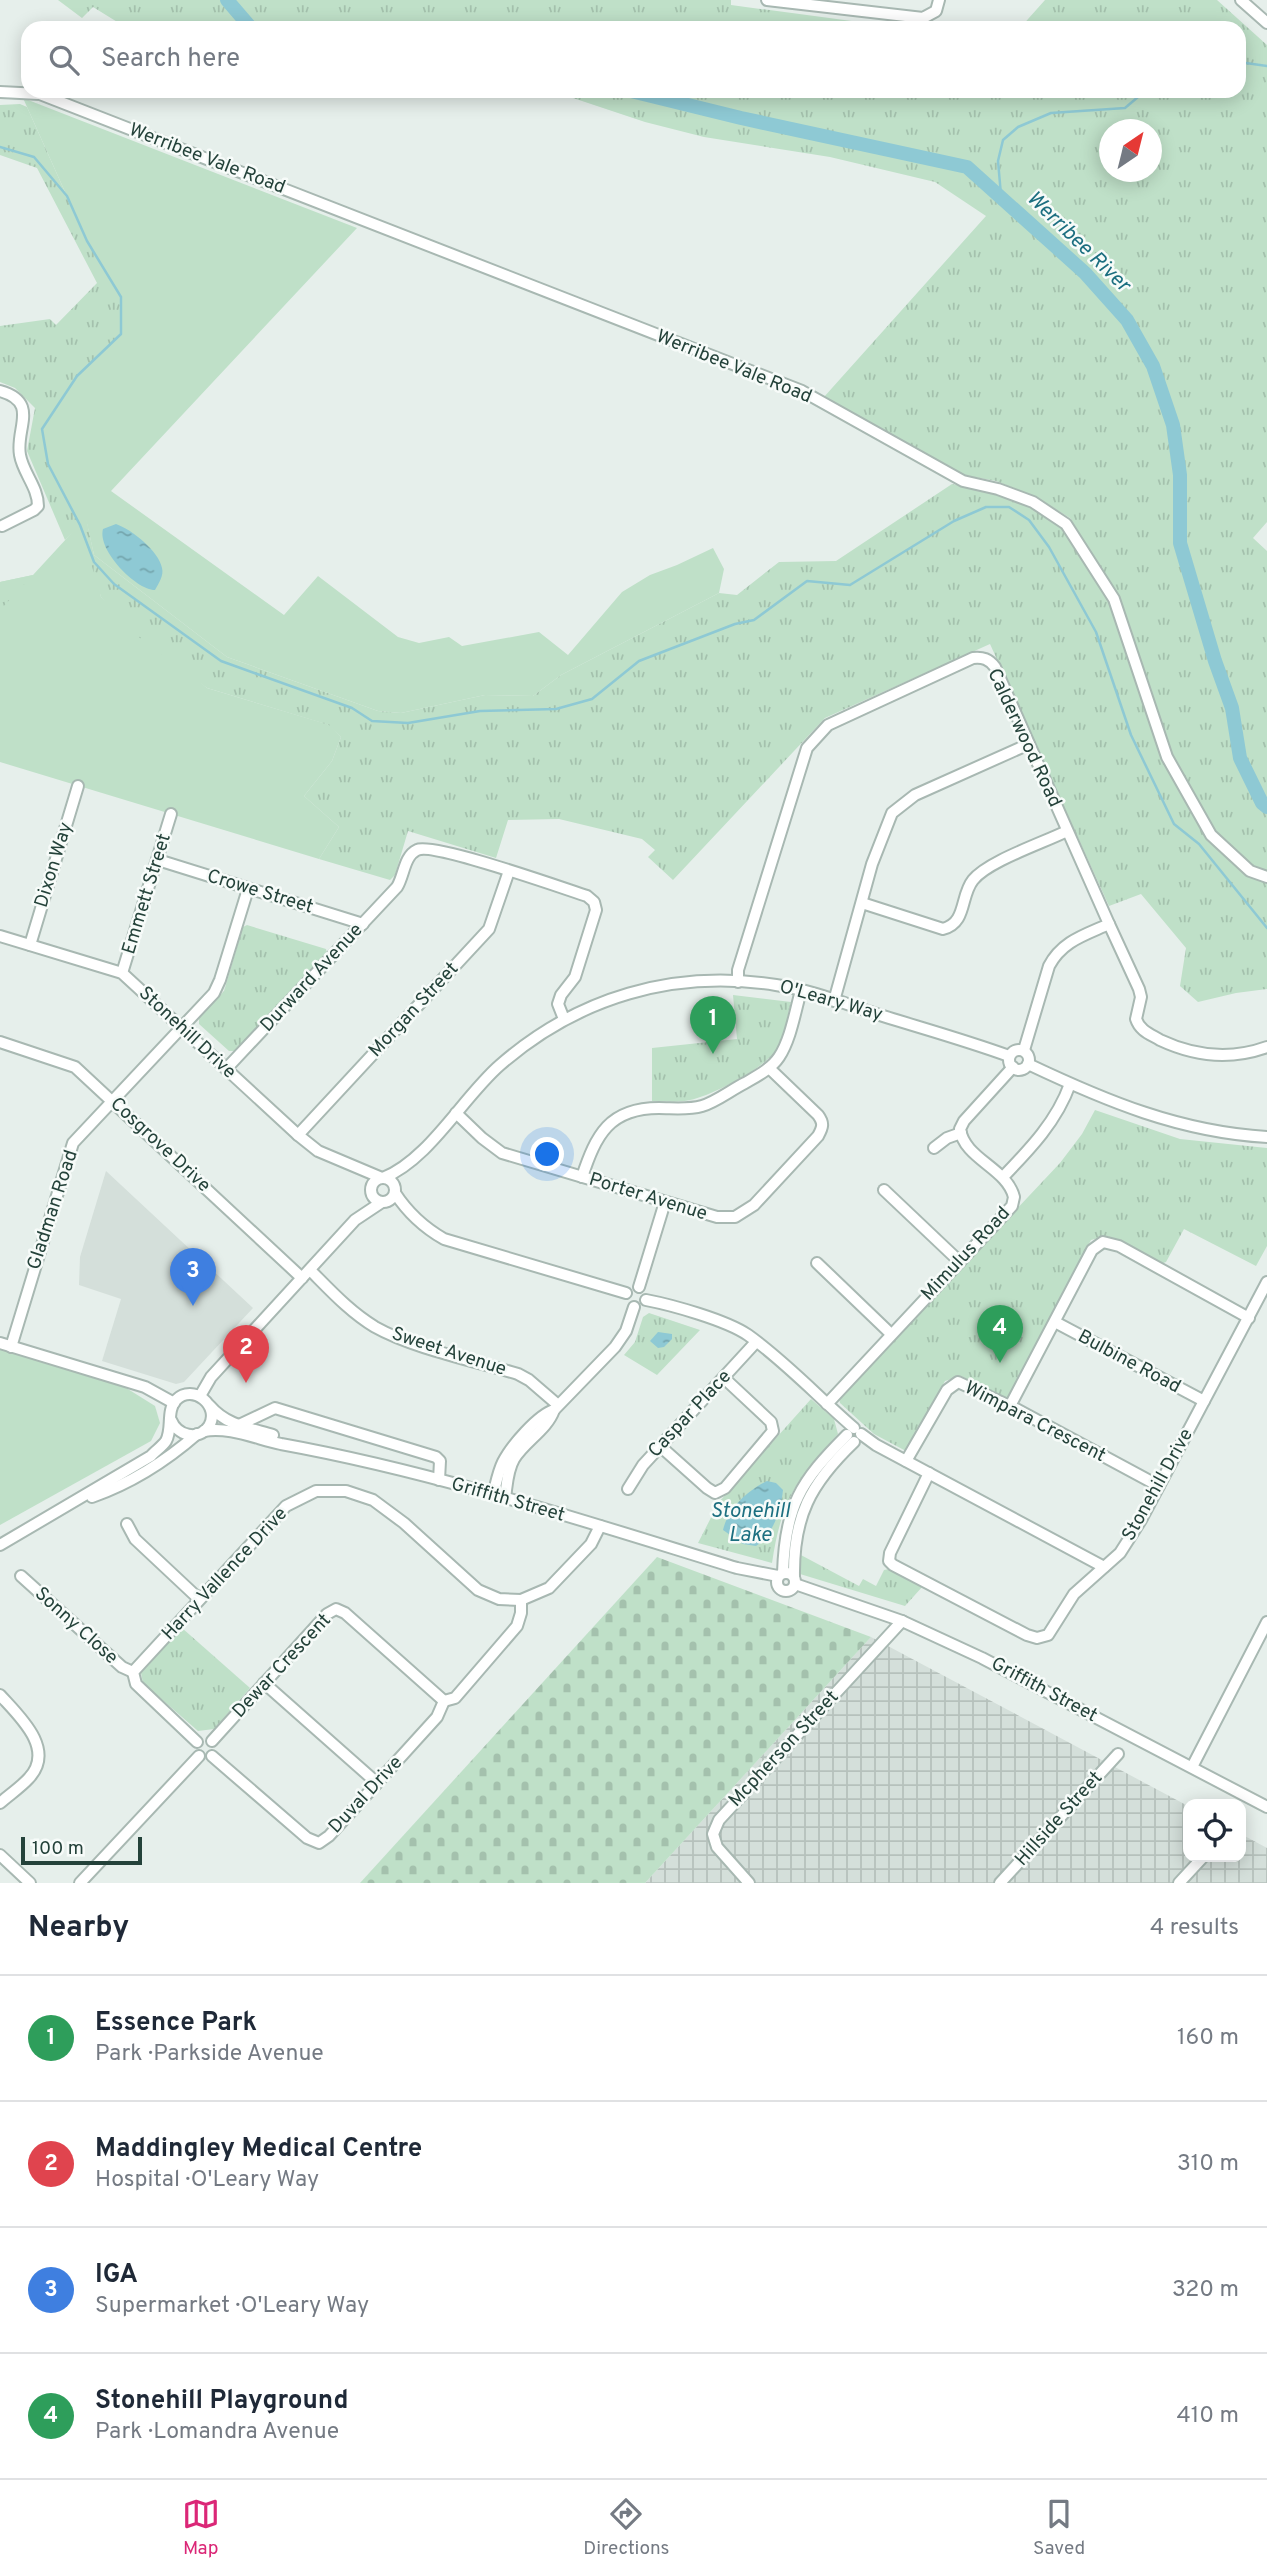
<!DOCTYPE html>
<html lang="en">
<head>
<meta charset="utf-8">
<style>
	:root { --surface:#fff; --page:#f2f2f3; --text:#1f2937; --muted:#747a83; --line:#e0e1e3; --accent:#db2777 }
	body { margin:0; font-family:Overpass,sans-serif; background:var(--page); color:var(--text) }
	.controls { position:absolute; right:21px; bottom:21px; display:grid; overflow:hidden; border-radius:14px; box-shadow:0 4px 18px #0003 }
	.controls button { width:63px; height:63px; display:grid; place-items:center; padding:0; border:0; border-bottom:2px solid var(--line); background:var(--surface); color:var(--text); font:35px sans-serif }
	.compass { position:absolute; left:1099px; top:119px; width:63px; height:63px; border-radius:50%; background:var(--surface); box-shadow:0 4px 18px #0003; rotate:35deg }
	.scale { position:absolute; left:21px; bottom:18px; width:121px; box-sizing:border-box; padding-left:7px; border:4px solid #24423a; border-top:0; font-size:19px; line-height:24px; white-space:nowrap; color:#24423a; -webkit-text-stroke:5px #f7fbf9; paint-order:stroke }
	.you { position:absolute; left:548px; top:1155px; width:24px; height:24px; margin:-18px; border:5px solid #fff; border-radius:50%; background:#1a73e8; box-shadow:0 0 0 10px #1a73e833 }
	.badge { display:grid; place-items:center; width:46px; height:46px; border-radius:50%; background:var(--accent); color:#fff; font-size:23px; font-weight:700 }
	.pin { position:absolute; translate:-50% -58px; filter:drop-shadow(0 2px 4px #0008) }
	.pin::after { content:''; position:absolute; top:37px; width:24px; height:21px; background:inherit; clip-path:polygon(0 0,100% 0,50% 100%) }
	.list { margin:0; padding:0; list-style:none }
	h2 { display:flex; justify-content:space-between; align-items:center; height:91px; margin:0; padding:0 28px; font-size:30px }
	h2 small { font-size:23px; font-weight:400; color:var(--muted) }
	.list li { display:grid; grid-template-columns:46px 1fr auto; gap:21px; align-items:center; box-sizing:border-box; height:126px; padding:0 28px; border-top:2px solid var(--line) }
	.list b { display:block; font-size:26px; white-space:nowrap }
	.list p { margin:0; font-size:23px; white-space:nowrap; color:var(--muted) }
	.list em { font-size:23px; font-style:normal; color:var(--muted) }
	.icon { flex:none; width:38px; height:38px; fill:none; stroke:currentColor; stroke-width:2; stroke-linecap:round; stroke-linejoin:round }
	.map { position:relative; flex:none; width:1267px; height:1883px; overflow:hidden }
	.search { position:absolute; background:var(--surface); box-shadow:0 4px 18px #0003; left:21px; right:21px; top:21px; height:77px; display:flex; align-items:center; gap:18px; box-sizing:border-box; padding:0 24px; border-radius:21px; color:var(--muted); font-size:26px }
	.sheet { height:595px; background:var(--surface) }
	nav { display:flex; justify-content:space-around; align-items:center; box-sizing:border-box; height:98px; border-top:2px solid var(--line); background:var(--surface); font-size:19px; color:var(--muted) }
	nav a { display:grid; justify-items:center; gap:4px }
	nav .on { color:var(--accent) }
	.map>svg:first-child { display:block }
</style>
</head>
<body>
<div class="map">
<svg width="1267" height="1883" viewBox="0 0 1267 1883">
	<defs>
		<pattern id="industrial-grid" width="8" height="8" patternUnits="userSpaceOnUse" patternTransform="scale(1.75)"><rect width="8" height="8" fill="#d4dfda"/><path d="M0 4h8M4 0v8" fill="none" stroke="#b6c1bc"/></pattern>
		<pattern id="cemetery-stones" width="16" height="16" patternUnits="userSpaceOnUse" patternTransform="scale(1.75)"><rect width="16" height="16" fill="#bfe0c8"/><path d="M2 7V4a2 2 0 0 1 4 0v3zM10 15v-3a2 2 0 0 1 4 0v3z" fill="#a4c1ad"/></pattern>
		<pattern id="park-tufts" width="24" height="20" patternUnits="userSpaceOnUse" patternTransform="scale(1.75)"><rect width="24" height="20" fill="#bfe0c8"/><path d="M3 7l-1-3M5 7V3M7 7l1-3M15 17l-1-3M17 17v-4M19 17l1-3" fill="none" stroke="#a4c1ad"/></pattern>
		<pattern id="water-ripples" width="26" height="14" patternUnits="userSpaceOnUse" patternTransform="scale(1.75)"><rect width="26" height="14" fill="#8ec9d4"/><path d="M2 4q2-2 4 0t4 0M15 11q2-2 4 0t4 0" fill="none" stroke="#74a5ad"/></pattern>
	</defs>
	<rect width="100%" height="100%" fill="#e6efeb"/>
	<path fill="#d4dfda" d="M106 1171 253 1308 184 1382 176 1384 102 1361 121 1299 79 1285 80 1257Z"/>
	<path fill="url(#industrial-grid)" d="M871 1637 1188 1806V1857H1241V1834L1267 1848V1883H645Z"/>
	<g fill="#bfe0c8">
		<path d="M23 98 357 228 111 491 284 615 318 576 398 637 419 643 449 637 462 646 539 632 568 655 622 592 650 575 677 565 713 548 724 569 719 593 561 675 533 696 485 695 401 713 378 711 227 657 94 555 86 519 101 597 207 688 330 725 341 737 332 761 304 796 339 827 319 859 0 762V582L33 575 79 525 48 464 42 429 77 376 121 334V297L87 241Z"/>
		<path d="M0 1348 123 1386 155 1406 160 1423 151 1441 0 1525Z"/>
	</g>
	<path fill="url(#cemetery-stones)" d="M657 1557 871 1637 645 1883H360Z"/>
	<g fill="url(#park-tufts)" fill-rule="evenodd">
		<path d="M58 0H731V5L904 28H127L93 7 82 18Z"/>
		<path d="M1045 0H1217L1267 45V522L1253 538 1267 551V872L1252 866 1214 829 1172 754 1118 597 1070 518 1036 497 996 481 963 475 824 397 986 216 935 182 830 157 704 137 645 122 552 91H1239V28H1020ZM1110 130H1152V172H1110Z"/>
		<path d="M20 104 27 107 87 241 121 297V334L77 376 42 429 48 464 79 524 86 518 94 555 227 657 378 711 401 713 485 695 533 696 561 675 719 593 737 595 779 562 836 561 952 484 991 492 1031 506 1063 526 1111 603 1163 760 1205 836 1246 874 1267 881V989L1236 993 1198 1002 1180 986 1186 948 1141 894 1109 906 990 644 825 718 673 880 648 857 655 850 642 839 559 819 508 820 496 858 408 831 395 875 390 880 319 859 339 827 304 796 332 761 341 737 329 725 207 688 136 635 101 597 80 526 65 540 27 451 35 408 15 388 0 382V326L50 319 56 325 97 283 37 168 0 155V105Z"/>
		<path d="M33 575 0 610V582Z"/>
		<path d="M247 925 326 949 327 953 235 1051H229L199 1024V1017L224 991 243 927Z"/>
		<path d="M733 995 791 1002C787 1016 785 1036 777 1049 765 1068 713 1095 690 1100 679 1103 664 1101 652 1101V1048L737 1039Z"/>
		<path d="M1095 1110 1180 1139 1267 1148V1246L1256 1266 1184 1229 1166 1262 1161 1264 1107 1236 1091 1240 1009 1397 1003 1398 961 1376 945 1381 909 1449 904 1450 874 1434 840 1403 839 1398 1060 1163 1082 1134Z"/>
		<path d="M649 1313 700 1330 657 1375 624 1355 635 1342 643 1317Z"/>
		<path d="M811 1399 834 1419 838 1434C796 1479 781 1502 772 1563L698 1543 719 1502Z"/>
		<path d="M799 1554 859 1586 863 1579 876 1586 884 1570 889 1569 923 1586 905 1606 800 1574 797 1566Z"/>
		<path d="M182 1628 250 1688 214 1729 198 1731 143 1683 141 1673Z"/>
	</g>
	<g fill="url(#water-ripples)">
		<path d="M116 524C131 529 159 551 162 568 164 575 159 583 155 590 136 590 97 550 103 529Z"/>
		<path d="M658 1332 672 1334V1339L664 1347 658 1348 650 1341Z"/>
		<path d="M767 1481 776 1483 783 1490C781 1510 773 1535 756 1546L743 1544 723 1530C728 1508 747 1491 767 1481Z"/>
	</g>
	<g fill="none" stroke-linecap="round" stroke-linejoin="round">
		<g stroke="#8ec9d4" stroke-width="2.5">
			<path d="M1239 62 1267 66"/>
			<path d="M0 147 34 157 67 196 87 241 121 297V334L77 376 42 429 48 464 80 525 94 562 114 584 221 661 352 708 372 721 408 723 480 711 556 709 592 699 639 661 735 624 754 620 807 581 850 585 954 521 986 507H1009L1029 520 1049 547 1096 632 1131 735 1174 824 1199 844 1267 928"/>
			<path d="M1001 195 998 161 1003 140 1018 127 1051 113 1125 108 1145 91"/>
		</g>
		<g stroke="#8ec9d4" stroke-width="14">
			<path d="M227 0 251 28"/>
			<path d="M631 91 741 118 967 167 1085 273 1127 320 1153 366 1173 425 1180 475V543L1215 661 1232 708 1240 758 1262 803 1267 807"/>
		</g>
		<defs>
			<g id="minor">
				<path d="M767 0 923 18 936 11 939 0"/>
				<path d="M1241 0 1267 23"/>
				<path d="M0 92 40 94 802 391 963 481 998 489 1033 502 1066 524 1114 599 1167 757 1211 835 1250 871 1267 877"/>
				<path d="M0 391C40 402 15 429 20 455 23 473 38 487 38 506L34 510 2 526"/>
				<path d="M158 860 363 924"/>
				<path d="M862 903 943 929C967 923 960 896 973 880 988 861 1043 843 1067 831"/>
				<path d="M1109 924 1139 989 1141 997 1136 1019C1140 1031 1150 1034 1160 1040 1194 1056 1231 1060 1267 1047"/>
				<path d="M0 936 122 973 298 1135 318 1151 382 1178"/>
				<path d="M30 945 78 786"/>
				<path d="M122 973 171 814"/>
				<path d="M738 982V970L807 748 828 725 973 658C983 657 989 659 995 667L1109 924C1085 935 1062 941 1049 966L1024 1050"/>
				<path d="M834 1001 872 864 892 813 915 795 1029 744"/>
				<path d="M0 1042 75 1067 302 1278"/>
				<circle cx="1019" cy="1060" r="10"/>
				<path d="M1028 1064C1106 1101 1180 1132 1267 1137"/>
				<path d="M226 1069 397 887C404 876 404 856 417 850 433 842 562 888 587 896L594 902 596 910 575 977 561 995 558 1004 564 1019"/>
				<path d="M456 1113 482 1138 502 1153 717 1217H735L754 1205 818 1136C823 1127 824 1123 818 1115L769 1068"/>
				<path d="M298 1135 489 929 509 871"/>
				<path d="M934 1148 947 1138 961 1133"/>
				<path d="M582 1177C596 1135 609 1108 659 1108 673 1108 688 1110 702 1106 716 1102 731 1090 745 1083 757 1076 771 1069 779 1057 791 1039 795 1011 801 991"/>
				<path d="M1003 1177C1030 1149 1057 1121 1070 1084"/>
				<circle cx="383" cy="1190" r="12"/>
				<path d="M383 1178C429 1160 463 1097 500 1065 578 997 674 969 776 985 812 990 848 1005 883 1016 925 1029 968 1041 1009 1056"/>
				<path d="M884 1190 960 1262"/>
				<path d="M395 1193C408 1213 423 1227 444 1239L626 1293"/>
				<path d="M817 1263 891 1334"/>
				<path d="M310 1270C330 1290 350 1312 375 1327 412 1348 475 1361 518 1374L529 1380 558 1405"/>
				<path d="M639 1287 665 1202"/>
				<path d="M646 1300C672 1305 726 1320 748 1335 786 1362 818 1397 854 1428"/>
				<path d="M1055 1322 1204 1401"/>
				<path d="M0 1343 145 1387 174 1403"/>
				<path d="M11 1347 73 1143 214 993 220 980 248 889"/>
				<path d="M200 1396 211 1377 355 1220 382 1202"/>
				<path d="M827 1404 1012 1206 1014 1197C1007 1168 964 1159 960 1129L964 1121 1013 1067"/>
				<path d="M210 1406C226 1425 249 1428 273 1435"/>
				<path d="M1010 1406 1092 1250 1103 1242 1119 1246 1249 1318"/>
				<path d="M239 1425 275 1408 436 1457 440 1461 439 1480"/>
				<path d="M204 1431C228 1426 257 1439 281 1444 436 1472 587 1522 737 1568L778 1576"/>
				<path d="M861 1434 876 1445 1104 1567"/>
				<path d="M660 1446 707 1488 715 1493 725 1488 773 1431 771 1422 724 1378"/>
				<path d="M906 1461 947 1390 958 1382 1016 1409 1159 1486"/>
				<path d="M929 1473 890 1553 889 1561 893 1565 1027 1635 1037 1638 1048 1635 1074 1594 1120 1553 1141 1520 1267 1282"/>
				<path d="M628 1489 643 1465 756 1342"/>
				<path d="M493 1495C496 1484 498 1472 503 1462 511 1446 538 1415 554 1410L615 1347 626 1331 634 1307"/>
				<path d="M92 1497C132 1483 165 1462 197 1434"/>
				<path d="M505 1498C507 1485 507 1471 514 1459 525 1441 547 1430 554 1410"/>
				<path d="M127 1524 135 1539 199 1599"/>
				<path d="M0 1545 151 1456C155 1451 162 1447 166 1441 173 1428 166 1411 176 1400 193 1383 221 1406 209 1426 198 1442 177 1435 171 1420"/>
				<circle cx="786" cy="1582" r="9"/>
				<path d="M783 1573C785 1506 800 1482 847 1435"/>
				<path d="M21 1576 122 1667 133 1672"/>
				<path d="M794 1577C793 1517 810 1484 854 1442"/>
				<path d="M795 1584 902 1621 982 1658 1267 1807"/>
				<path d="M264 1683 377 1783"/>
				<path d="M0 1695C19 1716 56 1749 29 1778 21 1787 9 1795 0 1803"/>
				<path d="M444 1701 455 1698 517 1626 521 1613V1600"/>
				<path d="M212 1741 327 1614 336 1609 345 1613 444 1701"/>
				<path d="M197 1742 136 1684 133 1672 286 1506 316 1491H346L373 1500 404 1523 478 1590 499 1599 521 1600 549 1588 591 1544 600 1526"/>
				<path d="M212 1756 307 1838 319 1843 329 1836 437 1717 444 1701"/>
				<path d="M1192 1767 1267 1622"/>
				<path d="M0 1855 30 1883"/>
				<path d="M80 1883 199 1756"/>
				<path d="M749 1883 717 1847 713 1834 719 1820 902 1621"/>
				<path d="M1000 1883 1118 1754"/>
				<path d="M1179 1883 1203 1857"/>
			</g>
		</defs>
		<use href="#minor" stroke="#a8b8b2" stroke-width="14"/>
		<use href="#minor" stroke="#fff" stroke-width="10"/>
	</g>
	<g text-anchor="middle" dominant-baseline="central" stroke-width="5" stroke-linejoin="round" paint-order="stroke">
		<g font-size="19" fill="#24423a" stroke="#f7fbf9">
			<text transform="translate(207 159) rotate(21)">Werribee Vale Road</text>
			<text transform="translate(734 367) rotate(22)">Werribee Vale Road</text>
			<text transform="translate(1024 738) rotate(65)">Calderwood Road</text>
			<text transform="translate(54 865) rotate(-73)">Dixon Way</text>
			<text transform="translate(260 892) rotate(17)">Crowe Street</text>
			<text transform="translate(147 894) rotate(-73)">Emmett Street</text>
			<text transform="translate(312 978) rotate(-47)">Durward Avenue</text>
			<text transform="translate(831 1001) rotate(16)">O'Leary Way</text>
			<text transform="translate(414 1010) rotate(-47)">Morgan Street</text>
			<text transform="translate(187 1033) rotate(43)">Stonehill Drive</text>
			<text transform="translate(160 1145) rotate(43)">Cosgrove Drive</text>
			<text transform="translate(648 1197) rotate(17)">Porter Avenue</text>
			<text transform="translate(53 1210) rotate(-72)">Gladman Road</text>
			<text transform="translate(966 1254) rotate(-47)">Mimulus Road</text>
			<text transform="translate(449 1352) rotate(18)">Sweet Avenue</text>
			<text transform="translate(1129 1362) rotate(28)">Bulbine Road</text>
			<text transform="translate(690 1414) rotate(-47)">Caspar Place</text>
			<text transform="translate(1035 1422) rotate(27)">Wimpara Crescent</text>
			<text transform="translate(1158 1485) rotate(-61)">Stonehill Drive</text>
			<text transform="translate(508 1500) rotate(16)">Griffith Street</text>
			<text transform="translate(225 1574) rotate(-47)">Harry Vallence Drive</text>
			<text transform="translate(76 1626) rotate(42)">Sonny Close</text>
			<text transform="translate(282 1666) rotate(-47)">Dewar Crescent</text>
			<text transform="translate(1044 1690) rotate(28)">Griffith Street</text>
			<text transform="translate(784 1749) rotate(-47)">Mcpherson Street</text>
			<text transform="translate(366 1795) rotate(-47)">Duval Drive</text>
			<text transform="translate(1059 1819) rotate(-48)">Hillside Street</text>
		</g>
		<g font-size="21" font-style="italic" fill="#1c6f80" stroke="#f7fbf9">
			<text transform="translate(1078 242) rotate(44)">Werribee River</text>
			<text x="750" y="1511">Stonehill<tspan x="750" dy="24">Lake</tspan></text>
		</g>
	</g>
</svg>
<div class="controls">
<button><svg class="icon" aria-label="locate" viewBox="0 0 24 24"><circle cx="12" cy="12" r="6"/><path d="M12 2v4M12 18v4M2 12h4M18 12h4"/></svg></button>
</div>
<svg class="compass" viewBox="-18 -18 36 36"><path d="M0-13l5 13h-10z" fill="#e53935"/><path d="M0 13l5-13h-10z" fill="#747a83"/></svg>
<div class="scale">100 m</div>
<div class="you"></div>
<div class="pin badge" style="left:713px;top:1054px;background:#2e9e5b">1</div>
<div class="pin badge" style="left:246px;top:1383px;background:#e0444e">2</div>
<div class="pin badge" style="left:193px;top:1306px;background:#3f7fe0">3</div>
<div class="pin badge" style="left:1000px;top:1363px;background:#2e9e5b">4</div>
<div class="search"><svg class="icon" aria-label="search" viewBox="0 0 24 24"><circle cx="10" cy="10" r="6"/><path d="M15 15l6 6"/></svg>Search here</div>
</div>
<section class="sheet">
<h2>Nearby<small>4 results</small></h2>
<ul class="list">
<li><span class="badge" style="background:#2e9e5b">1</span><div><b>Essence Park</b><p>Park · Parkside Avenue</p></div><em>160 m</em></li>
<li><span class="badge" style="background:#e0444e">2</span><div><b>Maddingley Medical Centre</b><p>Hospital · O'Leary Way</p></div><em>310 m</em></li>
<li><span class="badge" style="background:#3f7fe0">3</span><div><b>IGA</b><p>Supermarket · O'Leary Way</p></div><em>320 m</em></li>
<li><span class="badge" style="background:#2e9e5b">4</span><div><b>Stonehill Playground</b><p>Park · Lomandra Avenue</p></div><em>410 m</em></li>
</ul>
</section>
<nav>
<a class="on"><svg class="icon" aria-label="map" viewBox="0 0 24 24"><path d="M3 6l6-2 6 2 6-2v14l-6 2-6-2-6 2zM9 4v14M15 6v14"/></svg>Map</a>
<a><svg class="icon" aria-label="directions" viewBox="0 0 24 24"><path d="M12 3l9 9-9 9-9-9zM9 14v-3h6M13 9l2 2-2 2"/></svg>Directions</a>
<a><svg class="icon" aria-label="saved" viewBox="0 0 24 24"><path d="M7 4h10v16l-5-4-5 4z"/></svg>Saved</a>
</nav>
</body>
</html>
